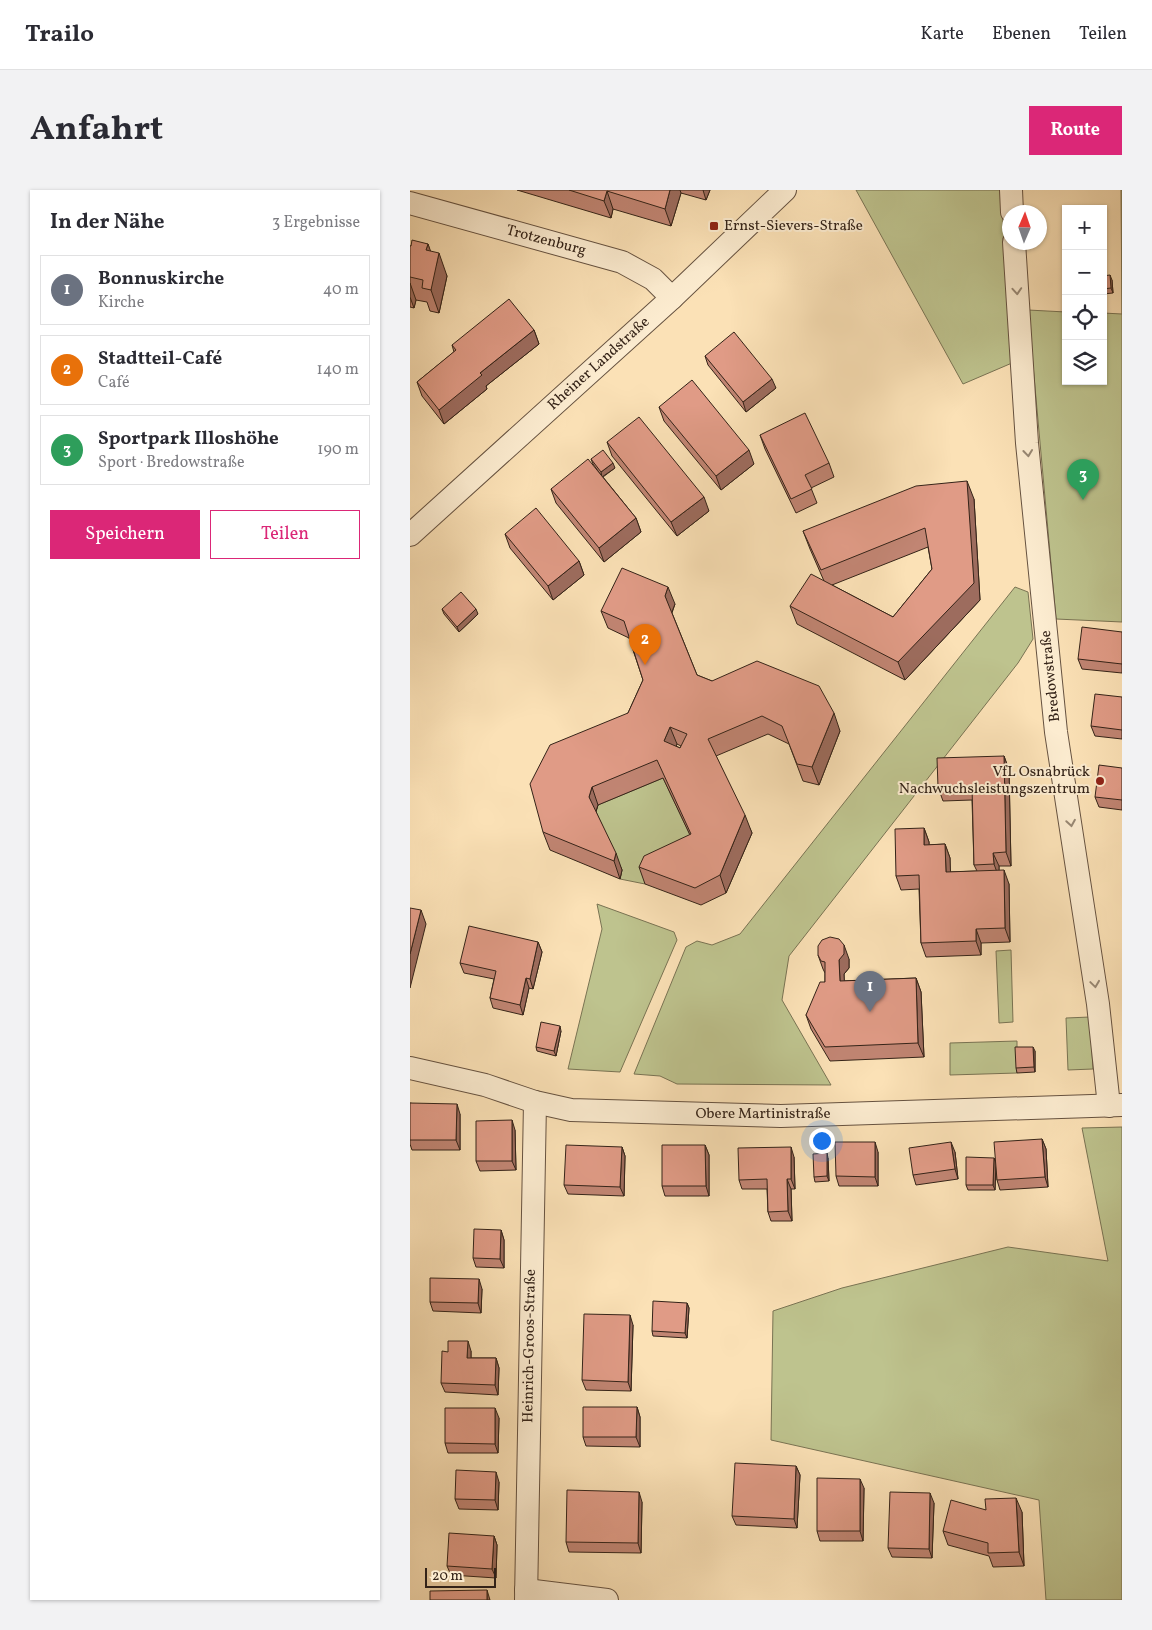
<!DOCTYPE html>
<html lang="de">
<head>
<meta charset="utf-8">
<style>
	:root { --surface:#fff; --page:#f2f2f3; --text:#2b2b33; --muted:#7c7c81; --line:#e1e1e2; --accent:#db2777 }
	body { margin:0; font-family:Vollkorn,serif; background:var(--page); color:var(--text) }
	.controls { position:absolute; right:15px; top:15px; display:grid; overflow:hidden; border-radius:0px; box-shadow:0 1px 4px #0004 }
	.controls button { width:45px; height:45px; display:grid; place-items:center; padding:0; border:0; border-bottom:1px solid var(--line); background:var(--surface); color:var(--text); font:25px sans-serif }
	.compass { position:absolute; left:592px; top:15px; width:45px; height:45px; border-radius:50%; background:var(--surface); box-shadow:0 1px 4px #0004; rotate:2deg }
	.scale { position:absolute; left:15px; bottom:12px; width:71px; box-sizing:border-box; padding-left:5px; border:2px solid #342318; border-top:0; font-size:14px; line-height:18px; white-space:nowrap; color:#342318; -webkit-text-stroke:4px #fcecd0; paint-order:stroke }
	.you { position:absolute; left:411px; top:950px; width:18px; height:18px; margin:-12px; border:4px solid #fff; border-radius:50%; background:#1a73e8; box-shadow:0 0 0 8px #1a73e833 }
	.badge { display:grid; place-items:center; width:32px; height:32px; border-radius:50%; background:var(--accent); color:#fff; font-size:16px; font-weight:700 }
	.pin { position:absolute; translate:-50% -41px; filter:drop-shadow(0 1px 2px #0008) }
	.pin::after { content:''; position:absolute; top:26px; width:18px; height:15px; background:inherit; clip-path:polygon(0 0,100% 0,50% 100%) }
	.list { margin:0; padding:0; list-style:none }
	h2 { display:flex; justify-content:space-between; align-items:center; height:65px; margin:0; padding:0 20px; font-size:21px }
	h2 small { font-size:16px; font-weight:400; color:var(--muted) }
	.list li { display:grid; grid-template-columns:32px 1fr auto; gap:15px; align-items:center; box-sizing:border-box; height:70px; margin:0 10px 10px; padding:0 10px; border:1px solid var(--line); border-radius:0px }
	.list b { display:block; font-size:19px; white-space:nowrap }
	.list p { margin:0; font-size:16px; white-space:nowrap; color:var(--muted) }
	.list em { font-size:16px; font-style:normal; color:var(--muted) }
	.actions { display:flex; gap:10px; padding:15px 20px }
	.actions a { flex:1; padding:11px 0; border:1px solid var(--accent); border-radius:0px; text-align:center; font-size:18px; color:var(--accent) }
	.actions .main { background:var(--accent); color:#fff }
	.icon { flex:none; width:28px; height:28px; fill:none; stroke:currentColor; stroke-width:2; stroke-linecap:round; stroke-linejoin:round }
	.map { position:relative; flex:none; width:712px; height:1410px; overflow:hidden; border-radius:0px }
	header { display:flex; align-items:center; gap:30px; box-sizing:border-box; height:70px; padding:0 25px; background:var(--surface); border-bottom:1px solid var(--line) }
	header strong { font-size:24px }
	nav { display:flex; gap:28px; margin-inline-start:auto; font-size:18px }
	.intro { display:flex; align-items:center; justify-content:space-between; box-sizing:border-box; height:120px; padding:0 30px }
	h1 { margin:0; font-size:35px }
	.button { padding:12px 22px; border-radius:0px; background:var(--accent); color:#fff; font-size:18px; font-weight:700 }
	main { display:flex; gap:30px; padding:0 30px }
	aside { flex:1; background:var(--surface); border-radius:0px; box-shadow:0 1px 4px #0004 }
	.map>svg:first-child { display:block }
</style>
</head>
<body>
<header>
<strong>Trailo</strong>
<nav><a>Karte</a><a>Ebenen</a><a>Teilen</a></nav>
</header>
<div class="intro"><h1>Anfahrt</h1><a class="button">Route</a></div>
<main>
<aside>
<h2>In der Nähe<small>3 Ergebnisse</small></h2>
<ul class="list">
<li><span class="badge" style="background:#6b7280">1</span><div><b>Bonnuskirche</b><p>Kirche</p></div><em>40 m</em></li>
<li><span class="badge" style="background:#e8710a">2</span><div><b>Stadtteil-Café</b><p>Café</p></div><em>140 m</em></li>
<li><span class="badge" style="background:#2e9e5b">3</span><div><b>Sportpark Illoshöhe</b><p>Sport · Bredowstraße</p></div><em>190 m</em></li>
</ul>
<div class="actions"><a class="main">Speichern</a><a>Teilen</a></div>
</aside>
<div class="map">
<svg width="712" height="1410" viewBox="0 0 712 1410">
	<rect width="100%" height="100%" fill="#fbe1b6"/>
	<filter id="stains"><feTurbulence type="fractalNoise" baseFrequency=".004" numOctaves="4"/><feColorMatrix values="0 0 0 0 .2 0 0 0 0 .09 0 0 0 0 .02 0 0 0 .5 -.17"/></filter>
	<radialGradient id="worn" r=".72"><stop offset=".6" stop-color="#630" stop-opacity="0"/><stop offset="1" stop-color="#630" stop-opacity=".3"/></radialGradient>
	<g fill="#bec38e" stroke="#797353">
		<path d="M446 0H591L602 173 553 194Z"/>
		<path d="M711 0H712V432L646 429 618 120 656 122V191H693V123L712 124Z"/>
		<path d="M605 397 618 402 623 449 608 473 379 766 372 810 421 895 267 894 250 886 224 884 276 757 287 751 302 755 330 744Z"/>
		<path d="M253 588 288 662 241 684 235 694 210 689 212 680 185 624 188 615Z"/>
		<path d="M187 714 264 742 267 750 210 882 158 879 192 739Z"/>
		<path d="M601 760 603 832 589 833 586 761Z"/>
		<path d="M680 827 683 879 658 880 656 828Z"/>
		<path d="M607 851V883L540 885V853Z"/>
		<path d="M712 937V1410H636L629 1310 361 1250 363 1121 432 1098 598 1057 698 1071 672 938Z"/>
	</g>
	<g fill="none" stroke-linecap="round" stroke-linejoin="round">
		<defs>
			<g id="minor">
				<path d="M601 0 602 22"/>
				<path d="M0 13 212 72 243 89 262 108"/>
				<path d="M604 52 617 253 646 542 688 814 699 916"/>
				<path d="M0 345 262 108 375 0"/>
				<path d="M0 878 75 895 125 912 161 920 371 926 712 915"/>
				<path d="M116 1400 197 1410"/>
				<path d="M116 1410 125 912"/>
			</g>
		</defs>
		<use href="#minor" stroke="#665240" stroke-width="24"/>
		<use href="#minor" stroke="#fcecd0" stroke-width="22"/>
	</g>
	<g fill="#c18573" stroke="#342318" fill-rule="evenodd">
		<path d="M107 0H300L296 10 271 3 261 36 203 19 201 28Z"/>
		<path d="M18 54 20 61 37 86 29 123 20 121 17 112 6 110 4 118 0 117V56Z"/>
		<path d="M693 86 702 90 703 103 693 104Z"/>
		<path d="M124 140 129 154 76 196 77 199 34 234 12 206 7 192 44 162 42 155Z"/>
		<path d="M295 166 366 198 336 222 298 175Z"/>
		<path d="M249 217 344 274 311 300 254 231Z"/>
		<path d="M350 245 419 273 424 287 401 298 407 313 386 323 355 259Z"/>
		<path d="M197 252 299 321 267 346 202 266Z"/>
		<path d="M181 269 205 278 193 287 226 328 231 342 194 372 146 313 141 299 191 285 183 274Z"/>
		<path d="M564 309 570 410 495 490 387 434 380 416 414 391 400 359 393 341ZM518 357 522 379 483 427 422 395Z"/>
		<path d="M95 344 169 371 174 385 143 410 100 358Z"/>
		<path d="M265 414 262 423 287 485 302 491 430 541 409 595 393 591 379 554 358 544 306 566 342 643 316 703 291 715 235 694 229 677 280 645 253 588 188 615 186 622 212 680 210 689 140 660 133 642 218 523 233 490 219 448 198 438 191 421ZM267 554 271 556 270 558 266 556Z"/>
		<path d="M32 419 68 424 49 442 34 424Z"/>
		<path d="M712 442V483L672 479 668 469Z"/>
		<path d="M712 507V549L685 546 681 536Z"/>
		<path d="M594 566 599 580 601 676H589V680L599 694 600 752 571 753V765L516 767 511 753 509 699 491 700 486 686 514 638 519 652V655L535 654 540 668V682L567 681 564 675 562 610 533 611 528 597Z"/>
		<path d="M712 578V620L689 617 685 607Z"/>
		<path d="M128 752 132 762 123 799 119 798 113 825 83 818 80 808 84 789 54 783 50 773Z"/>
		<path d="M408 765 439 769V778L434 784V791L506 788 511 802 514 867 420 871 401 839 396 825 415 792V783L413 779Z"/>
		<path d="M151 841 146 866 127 861 126 857Z"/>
		<path d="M625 861V882L607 883 606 878Z"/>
		<path d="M0 913 50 924V960H2L0 954Z"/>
		<path d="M105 940 106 980 70 981 66 971Z"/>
		<path d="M632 949 636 959 638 997 590 1000 587 990 586 977 585 1000H558L556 995 584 968 585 971Z"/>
		<path d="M295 955 299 965V1006H255L252 996Z"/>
		<path d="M212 957 215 966 214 1006 158 1004 154 995Z"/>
		<path d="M468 962V996H429L426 986Z"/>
		<path d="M545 962 548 989 506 995 503 985Z"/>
		<path d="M384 967 385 999H381L382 1031H361L358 1022 357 999H332L329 990Z"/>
		<path d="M418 968 419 991 405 992 404 987Z"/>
		<path d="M91 1040 94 1050V1078L66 1077 63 1068Z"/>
		<path d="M72 1099 71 1123 23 1121 20 1112Z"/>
		<path d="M277 1113 279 1118 277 1148 243 1146 242 1141Z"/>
		<path d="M223 1135 221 1201 176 1200 172 1190Z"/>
		<path d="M61 1161V1168H86L89 1178 88 1205 35 1202 31 1193Z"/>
		<path d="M227 1217 230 1227V1257L176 1256 173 1247Z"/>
		<path d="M89 1228 88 1263H38L35 1253Z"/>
		<path d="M386 1276 390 1285 387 1338 326 1335 322 1326Z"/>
		<path d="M89 1292 88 1320 49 1319 45 1309Z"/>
		<path d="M454 1298 453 1351H410L407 1341Z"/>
		<path d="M232 1312 231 1363 159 1362 156 1352Z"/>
		<path d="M524 1313 522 1368 482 1367 478 1358Z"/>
		<path d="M576 1320 612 1322 614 1376 583 1377 579 1366 538 1355 533 1341Z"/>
		<path d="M84 1346 87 1355 86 1388 41 1385 37 1376Z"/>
	</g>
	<g fill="#9d6c5e" stroke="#342318">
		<path d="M260 0H270L271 3 261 36 255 19Z"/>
		<path d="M293 0H300L296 10Z"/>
		<path d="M197 1 203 19 201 28 194 11Z"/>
		<path d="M18 54 26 76 29 63 37 86 29 123 21 100 16 60Z"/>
		<path d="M700 85 702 90 703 103 701 98Z"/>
		<path d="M0 93 6 110 4 118 0 107Z"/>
		<path d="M124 140 129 154 76 196 77 199 34 234 29 220 70 183Z"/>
		<path d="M362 189 366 198 336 222 333 212Z"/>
		<path d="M339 260 344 274 311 300 306 286Z"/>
		<path d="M203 273 205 278 192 287 191 282Z"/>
		<path d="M557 291 564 309 570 410 495 490 488 472Z"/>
		<path d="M294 307 299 321 267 346 261 332Z"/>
		<path d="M226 328 231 342 194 372 189 358Z"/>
		<path d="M169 371 174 385 143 410 138 396Z"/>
		<path d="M258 397 265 414 261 424 255 406Z"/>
		<path d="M66 419 68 424 49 442 47 437Z"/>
		<path d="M424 523 430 541 409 595 402 577Z"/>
		<path d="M260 537 267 554 260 569 254 551Z"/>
		<path d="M594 566 599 580 601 676 596 662Z"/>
		<path d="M182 597 188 615 185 624 179 607Z"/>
		<path d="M335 625 342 643 316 703 310 685Z"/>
		<path d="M514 638 519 652V669L514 655Z"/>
		<path d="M535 654 540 668 541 696 536 682Z"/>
		<path d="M206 663 212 680 210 689 204 671Z"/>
		<path d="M583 663 589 676V688L584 674Z"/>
		<path d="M594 680 599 694 600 752 595 738Z"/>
		<path d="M11 720 16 734 0 798V764Z"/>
		<path d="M566 739 571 753V765L566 751Z"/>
		<path d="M128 752 132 762 123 799 120 789Z"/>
		<path d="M434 755 439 769V778L434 784 435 805 430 791 429 770Z"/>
		<path d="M116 788 119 798 113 825 110 815Z"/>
		<path d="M506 788 511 802 514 867 508 853Z"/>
		<path d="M150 836 151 841 146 866 144 861Z"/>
		<path d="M623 857 625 861V882L624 877Z"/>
		<path d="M47 914 50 924V960L46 950Z"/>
		<path d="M102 930 105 940 106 980 102 971Z"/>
		<path d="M632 949 636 959 638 997 635 987Z"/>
		<path d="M465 952 468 962V996L465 987Z"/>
		<path d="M541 952 545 962 548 989 545 979Z"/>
		<path d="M295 955 299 965V1006L296 996Z"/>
		<path d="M212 957 215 966 214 1006 210 997Z"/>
		<path d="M381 957 384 967 385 999 381 989Z"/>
		<path d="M417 963 418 968 419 991 417 986Z"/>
		<path d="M584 968 586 973 585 1000 583 995Z"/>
		<path d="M377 989 381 999 382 1031 378 1021Z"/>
		<path d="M91 1040 94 1050V1078L90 1069Z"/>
		<path d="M69 1089 72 1099 71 1123 68 1113Z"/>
		<path d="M277 1113 279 1118 277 1148 275 1143Z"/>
		<path d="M220 1125 223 1135 221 1201 218 1192Z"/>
		<path d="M58 1151 61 1161V1177L57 1168Z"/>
		<path d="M86 1168 89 1178 88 1205 85 1195Z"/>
		<path d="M227 1217 230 1227V1257L226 1247Z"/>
		<path d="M85 1218 89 1228 88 1263 85 1254Z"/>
		<path d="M386 1276 390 1285 387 1338 384 1329Z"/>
		<path d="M86 1282 89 1292 88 1320 85 1310Z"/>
		<path d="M450 1289 454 1298 453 1351 450 1341Z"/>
		<path d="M229 1302 232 1312 231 1363 228 1353Z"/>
		<path d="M520 1303 524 1313 522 1368 519 1359Z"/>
		<path d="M606 1308 612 1322 614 1376 609 1362Z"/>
		<path d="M84 1346 87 1355 86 1388 82 1379Z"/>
		<path d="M77 1400 80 1410H77Z"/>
	</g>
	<g fill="#e09b86" stroke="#342318" fill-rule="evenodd">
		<path d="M159 0H260L255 19 197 1 194 11Z"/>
		<path d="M2 50 18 54 16 60 29 63 21 100 12 98 13 90 0 87V56H1Z"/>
		<path d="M700 85 701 98 693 99V86Z"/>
		<path d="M99 109 124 140 70 183 72 185 29 220 7 192 46 160 42 155Z"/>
		<path d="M324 142 362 189 333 212 295 166Z"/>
		<path d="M282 190 339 260 306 286 249 217Z"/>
		<path d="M395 223 419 273 395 285 402 299 381 309 350 245Z"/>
		<path d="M229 227 294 307 261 332 197 252Z"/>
		<path d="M193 260 203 273 191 282 181 269Z"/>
		<path d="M178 269 226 328 189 358 141 299Z"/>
		<path d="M557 291 564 393 488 472 380 416 401 384 483 427 522 379 515 338 411 380 393 341 506 296Z"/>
		<path d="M126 318 169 371 138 396 95 344Z"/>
		<path d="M212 378 258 397 255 406 287 485 302 491 347 471 409 496 424 523 402 577 387 574 372 536 352 526 298 549 335 625 310 685 285 698 229 677 234 666 281 644 247 570 182 597 179 607 206 663 204 671 133 642 120 594 140 555 218 523 233 490 214 431 191 421ZM260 537 277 544 270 558 254 551Z"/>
		<path d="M51 402 66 419 47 437 32 419Z"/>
		<path d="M672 437 712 442V474L668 469Z"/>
		<path d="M685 504 712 507V540L681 536Z"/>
		<path d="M594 566 596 662 583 663 584 674 564 675 562 596 528 597 527 568Z"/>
		<path d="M689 575 712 578V610L685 607Z"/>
		<path d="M514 638V655L535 654 536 682 594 680 595 738 566 739V751L511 753 509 685 486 686 485 639Z"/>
		<path d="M0 718 11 720 0 764Z"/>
		<path d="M59 736 128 752 120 789 116 788 110 815 80 808 86 781 50 773Z"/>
		<path d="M420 747 429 749 434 755V764L429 770 430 791 506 788 508 853 415 857 396 825 410 792H415V772L411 771 408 765V756L412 750Z"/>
		<path d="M131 832 150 836 144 861 126 857Z"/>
		<path d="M605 857H623L624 877 606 878Z"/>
		<path d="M0 913 47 914 46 950H0Z"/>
		<path d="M102 930V971H66V931Z"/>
		<path d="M632 949 635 987 587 990 584 952Z"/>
		<path d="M425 952H465V987L426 986Z"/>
		<path d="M541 952 545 979 503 985 499 958Z"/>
		<path d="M156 955 212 957 210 997 154 995Z"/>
		<path d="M252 955H295L296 996H252Z"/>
		<path d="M381 957V989H377L378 1021 358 1022 357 989 329 990 328 958Z"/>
		<path d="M417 963V986L404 987 403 964Z"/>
		<path d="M556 967 584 968 583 995H556Z"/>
		<path d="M64 1039 91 1040 90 1069 63 1068Z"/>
		<path d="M20 1088 69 1089 68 1113 20 1112Z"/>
		<path d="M243 1111 277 1113 275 1143 242 1141Z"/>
		<path d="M174 1124 220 1125 218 1192 172 1190Z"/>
		<path d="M38 1151H58L57 1168H86L85 1195 31 1193 32 1161 38 1162Z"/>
		<path d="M173 1217H227L226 1247H173Z"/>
		<path d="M35 1218H85V1254L35 1253Z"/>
		<path d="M325 1273 386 1276 384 1329 322 1326Z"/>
		<path d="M46 1280 86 1282 85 1310 45 1309Z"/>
		<path d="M407 1288 450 1289V1341H407Z"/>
		<path d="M157 1300 229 1302 228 1353 156 1352Z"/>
		<path d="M480 1302 520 1303 519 1359 478 1358Z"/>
		<path d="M606 1308 609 1362 578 1363V1353L533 1341 541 1310 576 1320 575 1309Z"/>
		<path d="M39 1343 84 1346 82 1379 37 1376Z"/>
		<path d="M77 1400V1410H20V1401Z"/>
	</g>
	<defs><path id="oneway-chevron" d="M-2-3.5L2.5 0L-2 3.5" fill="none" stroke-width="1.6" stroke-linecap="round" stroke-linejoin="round" transform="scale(1.25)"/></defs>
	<g stroke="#988874">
		<use href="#oneway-chevron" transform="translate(607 101) rotate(86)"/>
		<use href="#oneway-chevron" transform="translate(618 263) rotate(84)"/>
		<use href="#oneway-chevron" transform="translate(661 633) rotate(81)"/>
		<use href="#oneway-chevron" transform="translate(685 794) rotate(82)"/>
	</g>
	<g fill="#8f2418" stroke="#fcecd0" stroke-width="2">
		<rect x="299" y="31" width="10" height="10" rx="2.5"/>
		<circle cx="690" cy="591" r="5"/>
	</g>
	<g text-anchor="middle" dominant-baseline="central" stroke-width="4" stroke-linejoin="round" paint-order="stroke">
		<g font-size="15" fill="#342318" stroke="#fcecd0" text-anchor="start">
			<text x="314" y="36">Ernst-Sievers-Straße</text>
			<text x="680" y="582" text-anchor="end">VfL Osnabrück<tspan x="680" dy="17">Nachwuchsleistungszentrum</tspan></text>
		</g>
		<g font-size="15" fill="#342318" stroke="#fcecd0">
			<text transform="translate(136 51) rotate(15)">Trotzenburg</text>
			<text transform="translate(189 174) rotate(-42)">Rheiner Landstraße</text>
			<text transform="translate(641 486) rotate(-96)">Bredowstraße</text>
			<text x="353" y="924">Obere Martinistraße</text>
			<text transform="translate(120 1156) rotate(-89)">Heinrich-Groos-Straße</text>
		</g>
	</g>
	<rect width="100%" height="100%" filter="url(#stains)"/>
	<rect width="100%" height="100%" fill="url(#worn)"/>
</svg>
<div class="controls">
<button>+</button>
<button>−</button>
<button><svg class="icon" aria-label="locate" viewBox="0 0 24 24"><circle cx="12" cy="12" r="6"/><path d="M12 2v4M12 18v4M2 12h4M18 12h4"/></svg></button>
<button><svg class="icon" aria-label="layers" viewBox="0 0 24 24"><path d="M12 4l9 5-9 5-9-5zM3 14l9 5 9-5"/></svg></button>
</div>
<svg class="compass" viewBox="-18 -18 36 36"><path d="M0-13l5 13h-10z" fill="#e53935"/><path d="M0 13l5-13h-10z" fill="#7c7c81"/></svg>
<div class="scale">20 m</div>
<div class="you"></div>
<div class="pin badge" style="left:460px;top:822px;background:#6b7280">1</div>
<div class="pin badge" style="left:235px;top:475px;background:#e8710a">2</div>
<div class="pin badge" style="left:673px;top:310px;background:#2e9e5b">3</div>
</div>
</main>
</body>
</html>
